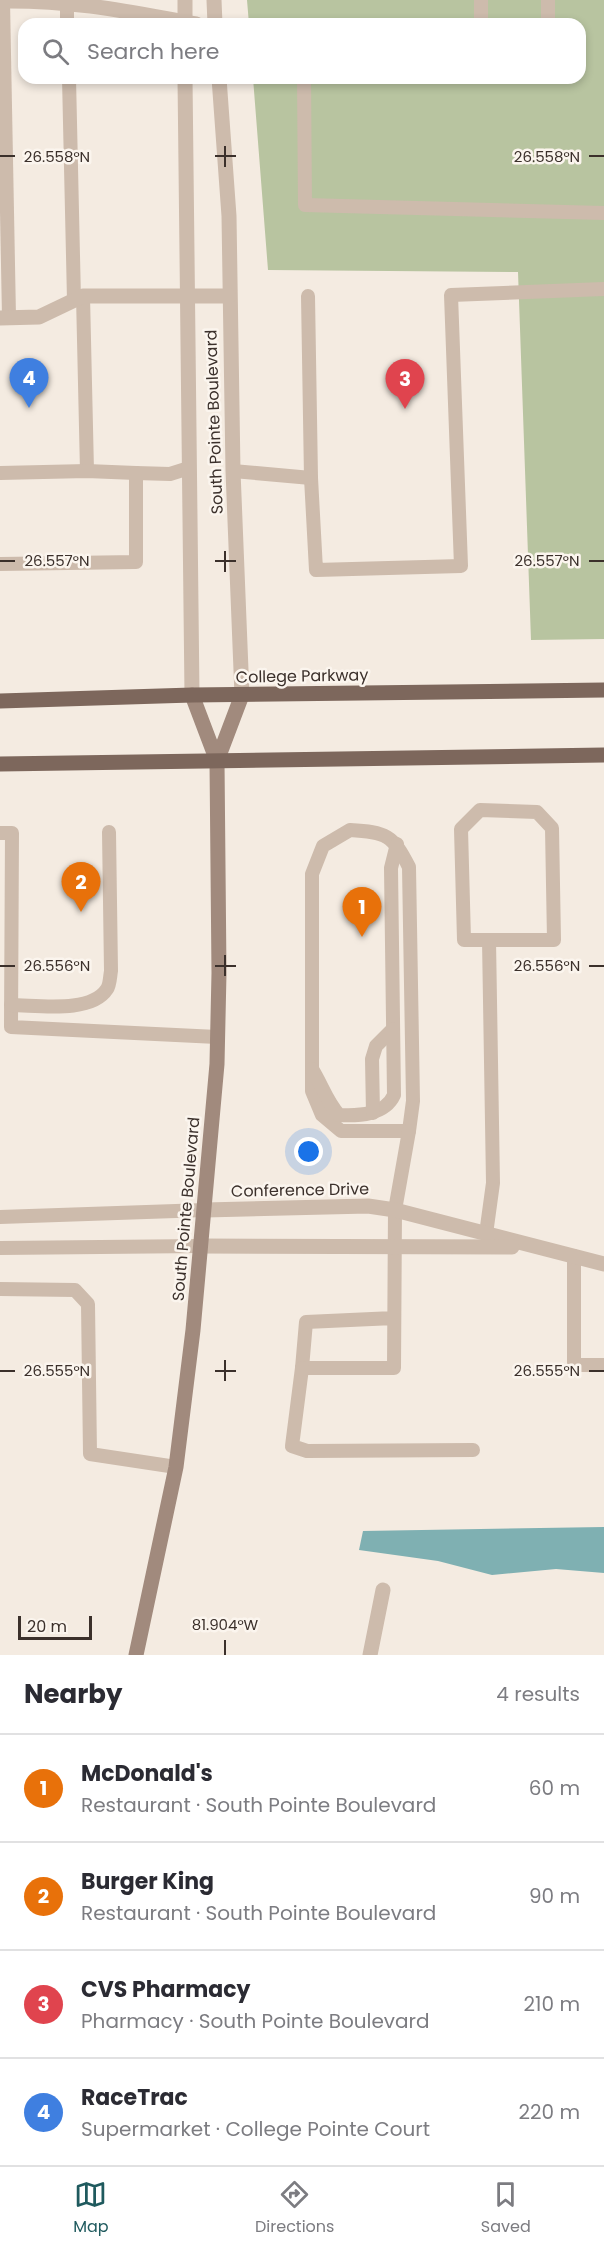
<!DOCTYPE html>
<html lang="en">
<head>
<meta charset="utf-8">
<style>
	:root { --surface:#fff; --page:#f2f2f3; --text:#2b2b33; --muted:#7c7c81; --line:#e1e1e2; --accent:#1f5a5e }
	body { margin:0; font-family:Poppins,sans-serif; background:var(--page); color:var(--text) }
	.scale { position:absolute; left:18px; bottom:15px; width:74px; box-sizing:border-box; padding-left:6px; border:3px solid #3b302b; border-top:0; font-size:16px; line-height:21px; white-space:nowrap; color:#3b302b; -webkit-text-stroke:4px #fbf5ee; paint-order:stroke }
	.you { position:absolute; left:309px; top:1152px; width:21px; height:21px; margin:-15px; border:4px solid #fff; border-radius:50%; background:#1a73e8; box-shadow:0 0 0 9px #1a73e833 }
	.badge { display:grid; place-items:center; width:39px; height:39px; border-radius:50%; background:var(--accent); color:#fff; font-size:20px; font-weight:700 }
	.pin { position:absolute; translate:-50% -50px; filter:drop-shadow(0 2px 3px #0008) }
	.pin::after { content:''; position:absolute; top:32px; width:21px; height:18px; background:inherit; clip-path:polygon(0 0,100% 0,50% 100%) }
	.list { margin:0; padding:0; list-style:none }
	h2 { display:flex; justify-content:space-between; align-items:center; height:78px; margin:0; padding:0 24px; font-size:26px }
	h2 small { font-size:20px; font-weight:400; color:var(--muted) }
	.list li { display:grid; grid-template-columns:39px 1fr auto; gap:18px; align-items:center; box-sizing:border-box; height:108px; padding:0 24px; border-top:2px solid var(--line) }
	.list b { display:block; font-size:22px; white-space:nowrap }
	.list p { margin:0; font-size:20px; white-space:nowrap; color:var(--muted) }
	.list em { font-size:20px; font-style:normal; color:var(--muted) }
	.icon { flex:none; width:33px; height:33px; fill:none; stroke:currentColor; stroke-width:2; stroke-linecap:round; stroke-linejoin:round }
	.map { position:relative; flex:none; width:604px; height:1655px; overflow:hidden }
	.search { position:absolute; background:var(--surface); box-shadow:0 3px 9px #0003; left:18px; right:18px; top:18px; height:66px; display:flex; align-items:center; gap:15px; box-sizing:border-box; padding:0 21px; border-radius:18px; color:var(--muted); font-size:22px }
	.sheet { height:510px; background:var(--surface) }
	nav { display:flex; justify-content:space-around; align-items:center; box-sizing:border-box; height:84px; border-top:2px solid var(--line); background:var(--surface); font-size:16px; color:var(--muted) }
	nav a { display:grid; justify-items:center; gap:3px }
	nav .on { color:var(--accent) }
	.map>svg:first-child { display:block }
</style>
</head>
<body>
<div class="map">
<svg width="604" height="1655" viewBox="0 0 604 1655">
	<rect width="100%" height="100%" fill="#f4ebe1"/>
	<path fill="#b8c4a0" d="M247 0H604V639L531 640 518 272 268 270 253 78H580V24H249Z"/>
	<path fill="#7fb0b2" d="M604 1527V1573L556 1569 492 1575 438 1561 359 1550 363 1531Z"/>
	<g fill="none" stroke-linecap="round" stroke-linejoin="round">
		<g stroke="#cdbbac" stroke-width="14">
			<path d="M548 0V24"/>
			<path d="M3 1 9 317"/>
			<path d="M67 1V24"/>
			<path d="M481 24V0"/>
			<path d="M69 78 74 300"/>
			<path d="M304 78 305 205 604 213"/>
			<path d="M83 296 87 471"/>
			<path d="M308 296 311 478 316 570 461 566 451 295 604 289"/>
			<path d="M233 471 311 478"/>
			<path d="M0 473 87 471 136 473"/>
			<path d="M0 564 136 562V473L170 474 189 468"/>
			<path d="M350 830C386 832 393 835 409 867L413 1101 409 1131H341L322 1115 312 1091V874L323 846Z"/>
			<path d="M0 833H12L11 1027 217 1037"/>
			<path d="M11 1005C37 1005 91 1014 107 989 110 985 110 976 111 971L109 832"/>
			<path d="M312 1069C322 1085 327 1102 339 1115 359 1116 385 1115 394 1095L391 868 397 844"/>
			<path d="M373 1113 372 1059 376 1046 393 1029"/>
			<path d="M0 1217 205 1210"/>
			<path d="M486 1234 493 1183 489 940H554L552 828 537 812 480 810 461 829 464 940H489"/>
			<path d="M0 1248 201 1246"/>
			<path d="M574 1256V1365H604"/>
			<path d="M0 1289 75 1290 88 1304 90 1454 176 1467"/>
			<path d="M394 1318 306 1322 302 1368H394L395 1210 409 1131"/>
			<path d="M302 1368 292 1446 307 1451 473 1450"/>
		</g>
		<g stroke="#cdbbac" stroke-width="15">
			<path d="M185 0V24"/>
			<path d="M214 0 215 24"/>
			<path d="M0 1C73 0 125 11 196 24"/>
			<path d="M185 78 192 695"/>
			<path d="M219 78 229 216 233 471 242 695"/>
			<path d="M0 318 39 317 83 296H229"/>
			<path d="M205 1210 368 1206 395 1210 604 1264"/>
			<path d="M201 1246 512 1247"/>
			<path d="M370 1655 383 1590"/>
		</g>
		<g stroke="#a18a7d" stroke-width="15">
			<path d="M217 761 242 695"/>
			<path d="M136 1655 176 1467 193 1330 217 1064 219 973 217 761 192 695"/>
		</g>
		<g stroke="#7d675c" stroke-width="15">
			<path d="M0 701 192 695 604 690"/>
			<path d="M0 764 604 755"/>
		</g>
	</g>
	<path fill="none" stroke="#3b302b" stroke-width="2" d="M225 146V167M0 156H15M215 156H236M589 156H604M225 551V572M0 561H15M215 561H236M589 561H604M225 955V976M0 966H15M215 966H236M589 966H604M225 1360V1381M0 1371H15M215 1371H236M589 1371H604M225 1640V1655"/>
	<g text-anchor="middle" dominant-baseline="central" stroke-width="5" stroke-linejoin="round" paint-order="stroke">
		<g font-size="16" fill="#3b302b" stroke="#fbf5ee">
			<text transform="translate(214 422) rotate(-92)">South Pointe Boulevard</text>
			<text transform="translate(302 676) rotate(-1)">College Parkway</text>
			<text transform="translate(300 1190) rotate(-1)">Conference Drive</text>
			<text transform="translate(186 1209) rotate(-85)">South Pointe Boulevard</text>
		</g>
	</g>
	<g font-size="15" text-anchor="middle" fill="#3b302b" stroke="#fbf5ee" stroke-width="5" stroke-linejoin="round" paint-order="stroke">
		<text x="57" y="162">26.558°N</text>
		<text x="547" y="162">26.558°N</text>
		<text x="57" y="566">26.557°N</text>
		<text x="547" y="566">26.557°N</text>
		<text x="57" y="971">26.556°N</text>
		<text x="547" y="971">26.556°N</text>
		<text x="57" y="1376">26.555°N</text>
		<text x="547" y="1376">26.555°N</text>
		<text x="225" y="1630">81.904°W</text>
	</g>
</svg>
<div class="scale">20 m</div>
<div class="you"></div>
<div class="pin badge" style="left:362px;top:937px;background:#e8710a">1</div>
<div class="pin badge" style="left:81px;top:912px;background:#e8710a">2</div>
<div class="pin badge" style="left:405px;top:409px;background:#e0444e">3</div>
<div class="pin badge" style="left:29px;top:408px;background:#3f7fe0">4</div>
<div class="search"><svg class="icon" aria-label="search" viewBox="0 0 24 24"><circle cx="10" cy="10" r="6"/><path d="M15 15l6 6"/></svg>Search here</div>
</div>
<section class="sheet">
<h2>Nearby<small>4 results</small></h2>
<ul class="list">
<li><span class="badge" style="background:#e8710a">1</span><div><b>McDonald's</b><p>Restaurant · South Pointe Boulevard</p></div><em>60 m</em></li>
<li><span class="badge" style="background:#e8710a">2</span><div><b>Burger King</b><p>Restaurant · South Pointe Boulevard</p></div><em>90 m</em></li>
<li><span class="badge" style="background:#e0444e">3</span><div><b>CVS Pharmacy</b><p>Pharmacy · South Pointe Boulevard</p></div><em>210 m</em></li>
<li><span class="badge" style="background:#3f7fe0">4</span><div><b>RaceTrac</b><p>Supermarket · College Pointe Court</p></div><em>220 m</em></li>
</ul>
</section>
<nav>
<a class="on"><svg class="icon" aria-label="map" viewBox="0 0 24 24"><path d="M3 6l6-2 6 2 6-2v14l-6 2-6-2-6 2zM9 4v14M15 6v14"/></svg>Map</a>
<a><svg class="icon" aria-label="directions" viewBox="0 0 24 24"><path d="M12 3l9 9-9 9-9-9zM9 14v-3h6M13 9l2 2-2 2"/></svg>Directions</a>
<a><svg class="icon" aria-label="saved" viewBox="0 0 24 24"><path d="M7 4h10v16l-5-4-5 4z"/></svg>Saved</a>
</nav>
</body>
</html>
